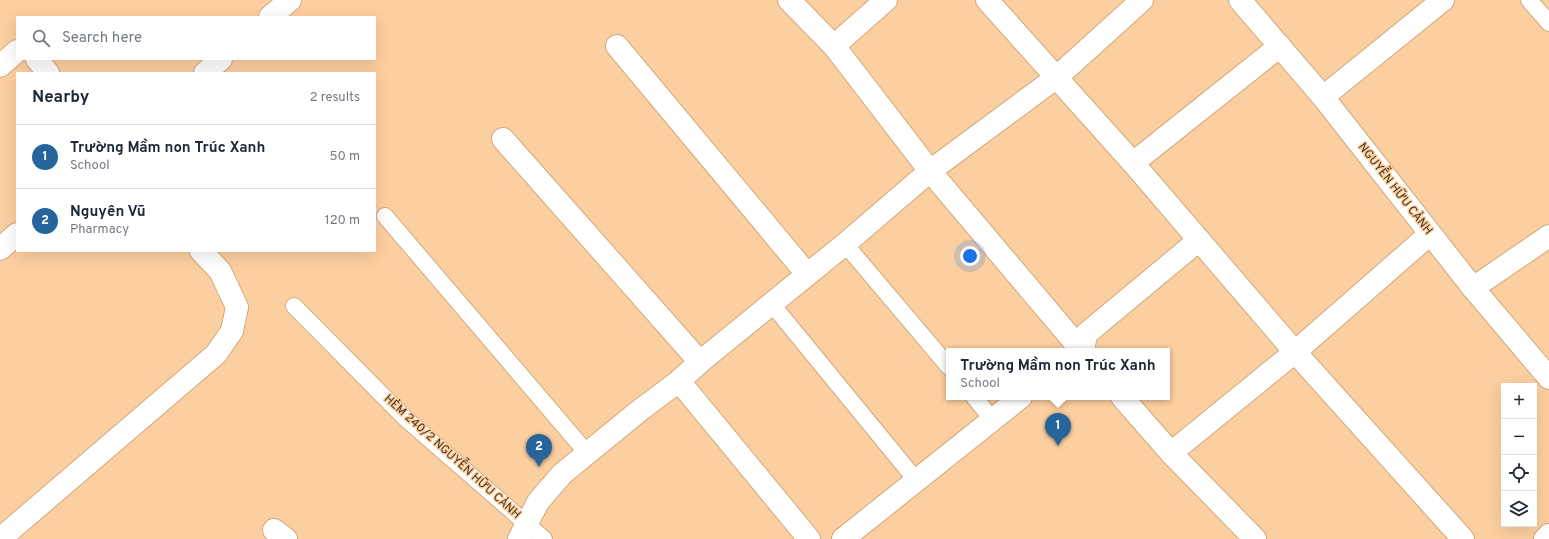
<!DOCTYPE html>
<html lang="en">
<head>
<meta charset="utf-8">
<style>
	:root { --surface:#fff; --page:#f2f2f3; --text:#1f2937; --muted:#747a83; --line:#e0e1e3; --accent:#25659b }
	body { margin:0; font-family:Overpass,sans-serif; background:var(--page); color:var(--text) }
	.controls { position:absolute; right:12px; bottom:12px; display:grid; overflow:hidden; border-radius:0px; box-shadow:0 4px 16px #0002 }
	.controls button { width:36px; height:36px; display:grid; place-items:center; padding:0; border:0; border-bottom:1px solid var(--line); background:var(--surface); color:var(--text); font:20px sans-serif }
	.you { position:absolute; left:970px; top:256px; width:14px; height:14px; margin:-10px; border:3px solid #fff; border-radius:50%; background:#1a73e8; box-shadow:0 0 0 6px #1a73e833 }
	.badge { display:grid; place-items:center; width:26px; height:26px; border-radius:50%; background:var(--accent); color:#fff; font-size:13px; font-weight:700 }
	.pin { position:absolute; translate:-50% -33px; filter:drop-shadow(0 1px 2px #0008) }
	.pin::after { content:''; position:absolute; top:21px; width:14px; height:12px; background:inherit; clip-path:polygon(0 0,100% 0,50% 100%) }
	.popup { position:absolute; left:946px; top:348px; width:224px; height:52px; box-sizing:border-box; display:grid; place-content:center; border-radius:0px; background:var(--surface); filter:drop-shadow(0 1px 3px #0005); font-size:13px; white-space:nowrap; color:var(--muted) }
	.popup b { font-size:15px; color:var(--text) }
	.popup::after { content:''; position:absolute; left:50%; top:100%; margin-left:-8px; border:8px solid transparent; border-top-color:var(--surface) }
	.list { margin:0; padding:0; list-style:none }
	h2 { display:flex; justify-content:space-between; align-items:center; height:52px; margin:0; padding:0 16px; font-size:17px }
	h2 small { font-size:13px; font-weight:400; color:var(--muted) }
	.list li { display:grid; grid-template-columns:26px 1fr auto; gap:12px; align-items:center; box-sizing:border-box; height:64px; padding:0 16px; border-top:1px solid var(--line) }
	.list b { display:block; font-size:15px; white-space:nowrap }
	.list p { margin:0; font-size:13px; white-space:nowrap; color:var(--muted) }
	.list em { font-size:13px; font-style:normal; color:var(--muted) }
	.icon { flex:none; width:22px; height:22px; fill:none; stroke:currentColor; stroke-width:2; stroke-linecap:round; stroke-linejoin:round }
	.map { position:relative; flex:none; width:1549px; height:539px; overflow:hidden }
	.search { position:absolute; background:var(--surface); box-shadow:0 4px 16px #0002; left:16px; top:16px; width:360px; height:44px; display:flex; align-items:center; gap:10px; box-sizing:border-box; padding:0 14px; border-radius:0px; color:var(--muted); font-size:15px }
	.panel { position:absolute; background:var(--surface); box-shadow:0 4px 16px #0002; left:16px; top:72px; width:360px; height:180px; border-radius:0px }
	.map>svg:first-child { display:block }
</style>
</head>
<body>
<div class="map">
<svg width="1549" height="539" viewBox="0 0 1549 539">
	<rect width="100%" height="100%" fill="#fccfa0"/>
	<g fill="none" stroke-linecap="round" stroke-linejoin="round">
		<defs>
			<g id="service">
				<path d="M1529 0 1549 23"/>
				<path d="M385 216 587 453"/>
				<path d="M845 244 949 367"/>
				<path d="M771 303 916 480"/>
				<path d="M294 306 406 419 544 539"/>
				<path d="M974 397 992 419"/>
			</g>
			<g id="minor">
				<path d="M789 0 834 46 930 171 1082 351"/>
				<path d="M987 0 1133 163 1295 352 1463 539"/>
				<path d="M270 17 290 0"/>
				<path d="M617 46 807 274"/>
				<path d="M834 46 886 0"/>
				<path d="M37 59 48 73"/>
				<path d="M0 66 17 51"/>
				<path d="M205 73 221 59"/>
				<path d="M1323 97 1443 0"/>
				<path d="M503 139 700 362"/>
				<path d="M1133 163 1280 46"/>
				<path d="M0 249 17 234"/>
				<path d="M1473 288 1549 236"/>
				<path d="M1083 351 1086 334 1199 240"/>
				<path d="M679 381 809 539"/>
				<path d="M1122 397 1171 453 1255 539"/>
				<path d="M1171 453 1295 352 1430 234"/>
				<path d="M274 530 286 539"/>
				<path d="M0 539 216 354 232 331 237 307 220 271 201 251"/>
				<path d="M519 539 538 502 562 474 639 411 679 381 700 362 845 244 930 171 1057 77 1142 0"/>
				<path d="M843 539 1021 397"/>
				<path d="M1545 539 1549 535"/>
			</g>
			<path id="tertiary" d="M1240 0 1323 97 1473 288 1549 378"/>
		</defs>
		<use href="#service" stroke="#d3a87a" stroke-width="18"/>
		<use href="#minor" stroke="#d3a87a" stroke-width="24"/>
		<use href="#tertiary" stroke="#d3a87a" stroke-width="24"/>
		<use href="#service" stroke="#fff" stroke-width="16"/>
		<use href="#minor" stroke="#fff" stroke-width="22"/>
		<use href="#tertiary" stroke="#fff" stroke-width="22"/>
	</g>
	<g text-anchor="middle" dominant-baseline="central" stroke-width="3" stroke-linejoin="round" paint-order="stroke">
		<g font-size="12" fill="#42311e" stroke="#fccfa0">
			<text transform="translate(1395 189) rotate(52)">NGUYỄN HỮU CẢNH</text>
			<text transform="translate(452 457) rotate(42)">HẺM 240/2 NGUYỄN HỮU CẢNH</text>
		</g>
	</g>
</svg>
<div class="controls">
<button>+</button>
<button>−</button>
<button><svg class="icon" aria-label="locate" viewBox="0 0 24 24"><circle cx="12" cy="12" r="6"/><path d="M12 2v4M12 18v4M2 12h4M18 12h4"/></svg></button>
<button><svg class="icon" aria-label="layers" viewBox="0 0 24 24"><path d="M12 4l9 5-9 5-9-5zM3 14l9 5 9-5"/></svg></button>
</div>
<div class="you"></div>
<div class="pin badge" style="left:1058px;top:446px">1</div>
<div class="popup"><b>Trường Mầm non Trúc Xanh</b>School</div>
<div class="pin badge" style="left:539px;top:467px">2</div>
<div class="search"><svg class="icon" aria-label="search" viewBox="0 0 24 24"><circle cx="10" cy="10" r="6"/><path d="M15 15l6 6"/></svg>Search here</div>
<section class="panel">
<h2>Nearby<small>2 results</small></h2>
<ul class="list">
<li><span class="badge">1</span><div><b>Trường Mầm non Trúc Xanh</b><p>School</p></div><em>50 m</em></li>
<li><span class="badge">2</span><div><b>Nguyên Vũ</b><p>Pharmacy</p></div><em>120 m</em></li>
</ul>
</section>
</div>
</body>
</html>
